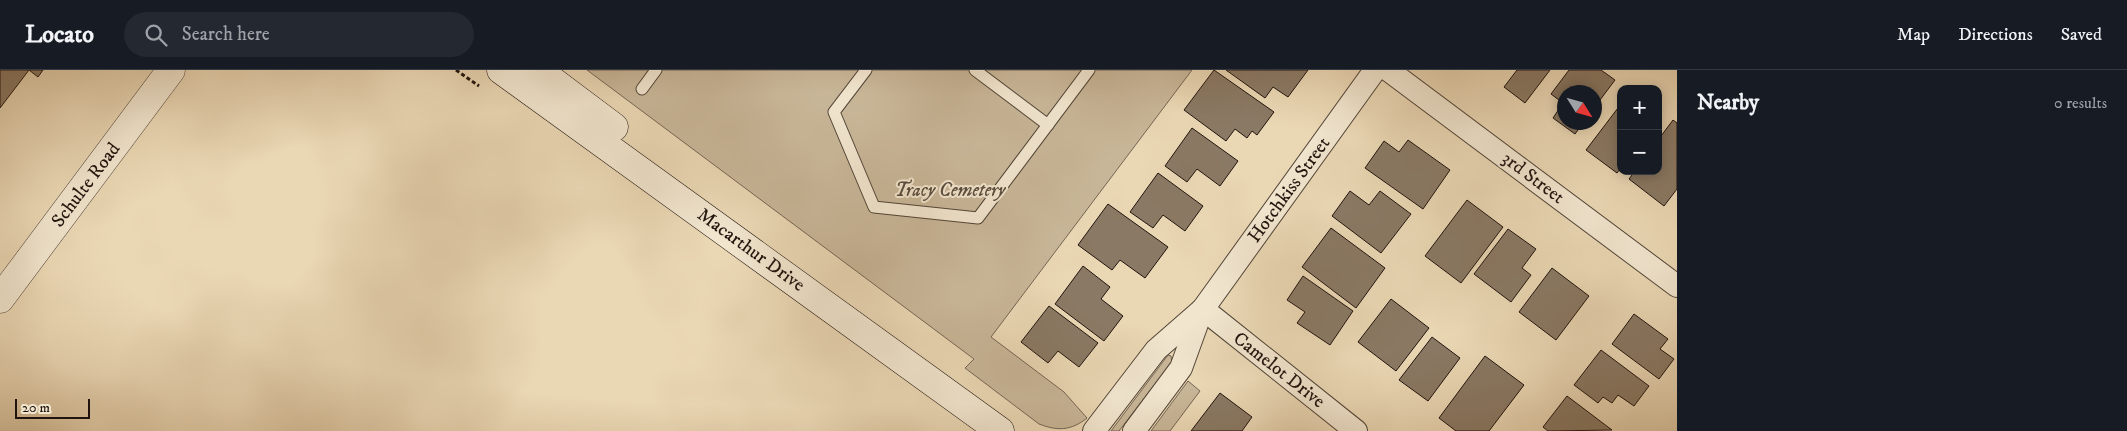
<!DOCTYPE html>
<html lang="en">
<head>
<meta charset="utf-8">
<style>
	:root { --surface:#171b24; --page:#242831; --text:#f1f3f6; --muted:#9ea1a6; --line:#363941 }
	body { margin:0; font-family:"IM FELL DW Pica",serif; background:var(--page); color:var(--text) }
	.controls { position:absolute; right:15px; top:15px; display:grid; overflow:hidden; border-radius:10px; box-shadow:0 2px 12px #0003 }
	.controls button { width:45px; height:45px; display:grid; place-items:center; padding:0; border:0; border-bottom:1px solid var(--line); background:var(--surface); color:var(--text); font:25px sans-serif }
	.compass { position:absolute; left:1557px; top:15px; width:45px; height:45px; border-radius:50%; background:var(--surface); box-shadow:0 2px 12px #0003; rotate:127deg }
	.scale { position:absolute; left:15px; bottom:12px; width:75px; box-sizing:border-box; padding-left:5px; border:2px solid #21140e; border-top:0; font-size:14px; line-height:18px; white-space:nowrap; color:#21140e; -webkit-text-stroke:4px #f1e5ce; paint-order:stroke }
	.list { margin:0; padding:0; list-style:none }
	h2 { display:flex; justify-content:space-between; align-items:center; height:65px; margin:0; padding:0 20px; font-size:21px }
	h2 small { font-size:16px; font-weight:400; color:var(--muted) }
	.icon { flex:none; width:28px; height:28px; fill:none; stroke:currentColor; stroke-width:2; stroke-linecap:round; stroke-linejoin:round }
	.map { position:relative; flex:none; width:1677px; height:361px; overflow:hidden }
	header { display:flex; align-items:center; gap:30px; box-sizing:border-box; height:70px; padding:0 25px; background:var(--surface); border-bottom:1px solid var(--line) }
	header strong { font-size:24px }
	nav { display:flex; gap:28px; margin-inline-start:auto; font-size:18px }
	.search { width:350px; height:45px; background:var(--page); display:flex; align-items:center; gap:12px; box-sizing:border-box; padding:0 18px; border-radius:28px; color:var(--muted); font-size:19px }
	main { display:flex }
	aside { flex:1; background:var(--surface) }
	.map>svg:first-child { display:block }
</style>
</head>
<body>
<header>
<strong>Locato</strong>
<div class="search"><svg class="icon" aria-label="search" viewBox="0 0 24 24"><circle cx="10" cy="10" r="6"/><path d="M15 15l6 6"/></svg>Search here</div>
<nav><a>Map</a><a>Directions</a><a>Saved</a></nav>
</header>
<main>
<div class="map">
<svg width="1677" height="361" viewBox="0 0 1677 361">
	<rect width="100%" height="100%" fill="#ead7b4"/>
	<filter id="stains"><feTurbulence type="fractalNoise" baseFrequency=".004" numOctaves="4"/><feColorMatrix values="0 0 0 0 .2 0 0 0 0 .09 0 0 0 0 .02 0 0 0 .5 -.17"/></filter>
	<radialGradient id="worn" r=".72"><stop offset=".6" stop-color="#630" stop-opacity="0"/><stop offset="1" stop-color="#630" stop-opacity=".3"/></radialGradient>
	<g fill="#c8b698" stroke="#746553">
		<path d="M587 0H1192L991 267 1064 322 1087 348C1071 361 1057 361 1039 354L965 298 974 289Z"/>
		<path d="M1168 285 1171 286 1172 292 1119 361H1111Z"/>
		<path d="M1188 311 1200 321 1170 361H1151Z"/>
	</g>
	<g fill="#8a7964" stroke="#21140e">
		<path d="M0 0H43L38 7 29 0 0 38Z"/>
		<path d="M1214 0 1274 42 1257 65 1252 61 1247 68 1235 59 1226 71 1184 40Z"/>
		<path d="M1226 0H1308L1288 27 1273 17 1265 28Z"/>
		<path d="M1517 0H1550L1525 33 1504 17Z"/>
		<path d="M1569 0H1601L1615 10 1594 38V22H1564V52H1584L1575 64 1553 48 1563 33 1551 24Z"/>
		<path d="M1621 34V98L1617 103 1586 80Z"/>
		<path d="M1673 50 1677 53V119L1664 136 1629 109 1635 101H1658V70Z"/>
		<path d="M1192 58 1238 91 1220 116 1197 99 1187 112 1165 96Z"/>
		<path d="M1408 70 1450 100 1423 139 1365 98 1384 71 1399 82Z"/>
		<path d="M1158 103 1203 136 1185 161 1163 145 1153 158 1130 142Z"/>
		<path d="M1350 121 1369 135 1380 121 1411 144 1381 183 1332 146Z"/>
		<path d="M1467 130 1503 157 1461 213 1425 186Z"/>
		<path d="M1108 134 1168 177 1145 208 1120 190 1112 200 1078 175Z"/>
		<path d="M1331 158 1385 198 1356 238 1302 197Z"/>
		<path d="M1508 159 1536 179 1522 198 1531 205 1511 232 1474 204Z"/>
		<path d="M1083 196 1110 217 1101 229 1123 246 1104 271 1055 234Z"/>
		<path d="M1552 198 1589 226 1556 270 1519 242Z"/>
		<path d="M1303 206 1353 241 1330 275 1297 253 1305 242 1287 230Z"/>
		<path d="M1391 229 1429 258 1396 301 1358 272Z"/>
		<path d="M1049 236 1098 273 1079 297 1058 281 1048 293 1021 272Z"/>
		<path d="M1634 244 1668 269 1660 279 1674 289 1659 309 1612 274Z"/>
		<path d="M1432 267 1460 288 1428 331 1399 310Z"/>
		<path d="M1601 280 1649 316 1634 336 1618 325 1612 333 1603 327 1598 333 1574 315Z"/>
		<path d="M1485 286 1524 315 1489 361H1456L1439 348Z"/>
		<path d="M1220 323 1252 347 1242 361H1191Z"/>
		<path d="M1567 326 1612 360 1548 361 1543 357Z"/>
	</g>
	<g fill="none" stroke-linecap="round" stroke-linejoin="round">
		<defs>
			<g id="service">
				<path d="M866 0 834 42 874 137 978 148 1089 0"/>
				<path d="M975 0 1048 55"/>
				<path d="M642 19 656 0"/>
			</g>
			<g id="minor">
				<path d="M1388 0 1677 216"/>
				<path d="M1203 239 1356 361"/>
				<path d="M1094 361 1156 280 1203 239 1375 0"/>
				<path d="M1134 361 1181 298 1202 240"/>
			</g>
			<path id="tertiary" d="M0 229 171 0"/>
			<g id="secondary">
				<path d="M501 0 1000 361"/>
				<path d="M538 0 614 57"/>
			</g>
		</defs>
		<use href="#service" stroke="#534538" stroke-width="13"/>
		<use href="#minor" stroke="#534538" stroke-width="24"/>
		<use href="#tertiary" stroke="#534538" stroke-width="29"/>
		<use href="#secondary" stroke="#21140e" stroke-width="29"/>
		<path stroke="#21140e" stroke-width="3" stroke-dasharray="4 2.5" stroke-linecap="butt" d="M456 0 479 16"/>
		<use href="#service" stroke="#f1e5ce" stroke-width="11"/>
		<use href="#minor" stroke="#f1e5ce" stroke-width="22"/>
		<use href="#tertiary" stroke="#f1e5ce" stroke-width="28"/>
		<use href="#secondary" stroke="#f1e5ce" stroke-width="28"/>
	</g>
	<g text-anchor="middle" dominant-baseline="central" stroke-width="4" stroke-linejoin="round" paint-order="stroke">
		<g font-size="19" fill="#21140e" stroke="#f1e5ce">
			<text transform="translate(1533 108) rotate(37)">3rd Street</text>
			<text transform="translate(86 115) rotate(-53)">Schulte Road</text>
			<text transform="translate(1289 120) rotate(-54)">Hotchkiss Street</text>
			<text transform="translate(751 180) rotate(36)">Macarthur Drive</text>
			<text transform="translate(1279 300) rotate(38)">Camelot Drive</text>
		</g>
		<g font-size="19" font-style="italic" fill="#5b4d3e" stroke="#f1e5ce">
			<text x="950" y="120">Tracy Cemetery</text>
		</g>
	</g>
	<rect width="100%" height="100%" filter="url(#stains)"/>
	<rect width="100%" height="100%" fill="url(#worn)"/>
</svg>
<div class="controls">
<button>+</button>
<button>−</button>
</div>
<svg class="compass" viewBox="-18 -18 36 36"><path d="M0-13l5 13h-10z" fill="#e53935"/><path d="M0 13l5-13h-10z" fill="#9ea1a6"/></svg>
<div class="scale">20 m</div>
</div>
<aside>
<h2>Nearby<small>0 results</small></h2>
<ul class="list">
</ul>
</aside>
</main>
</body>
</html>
